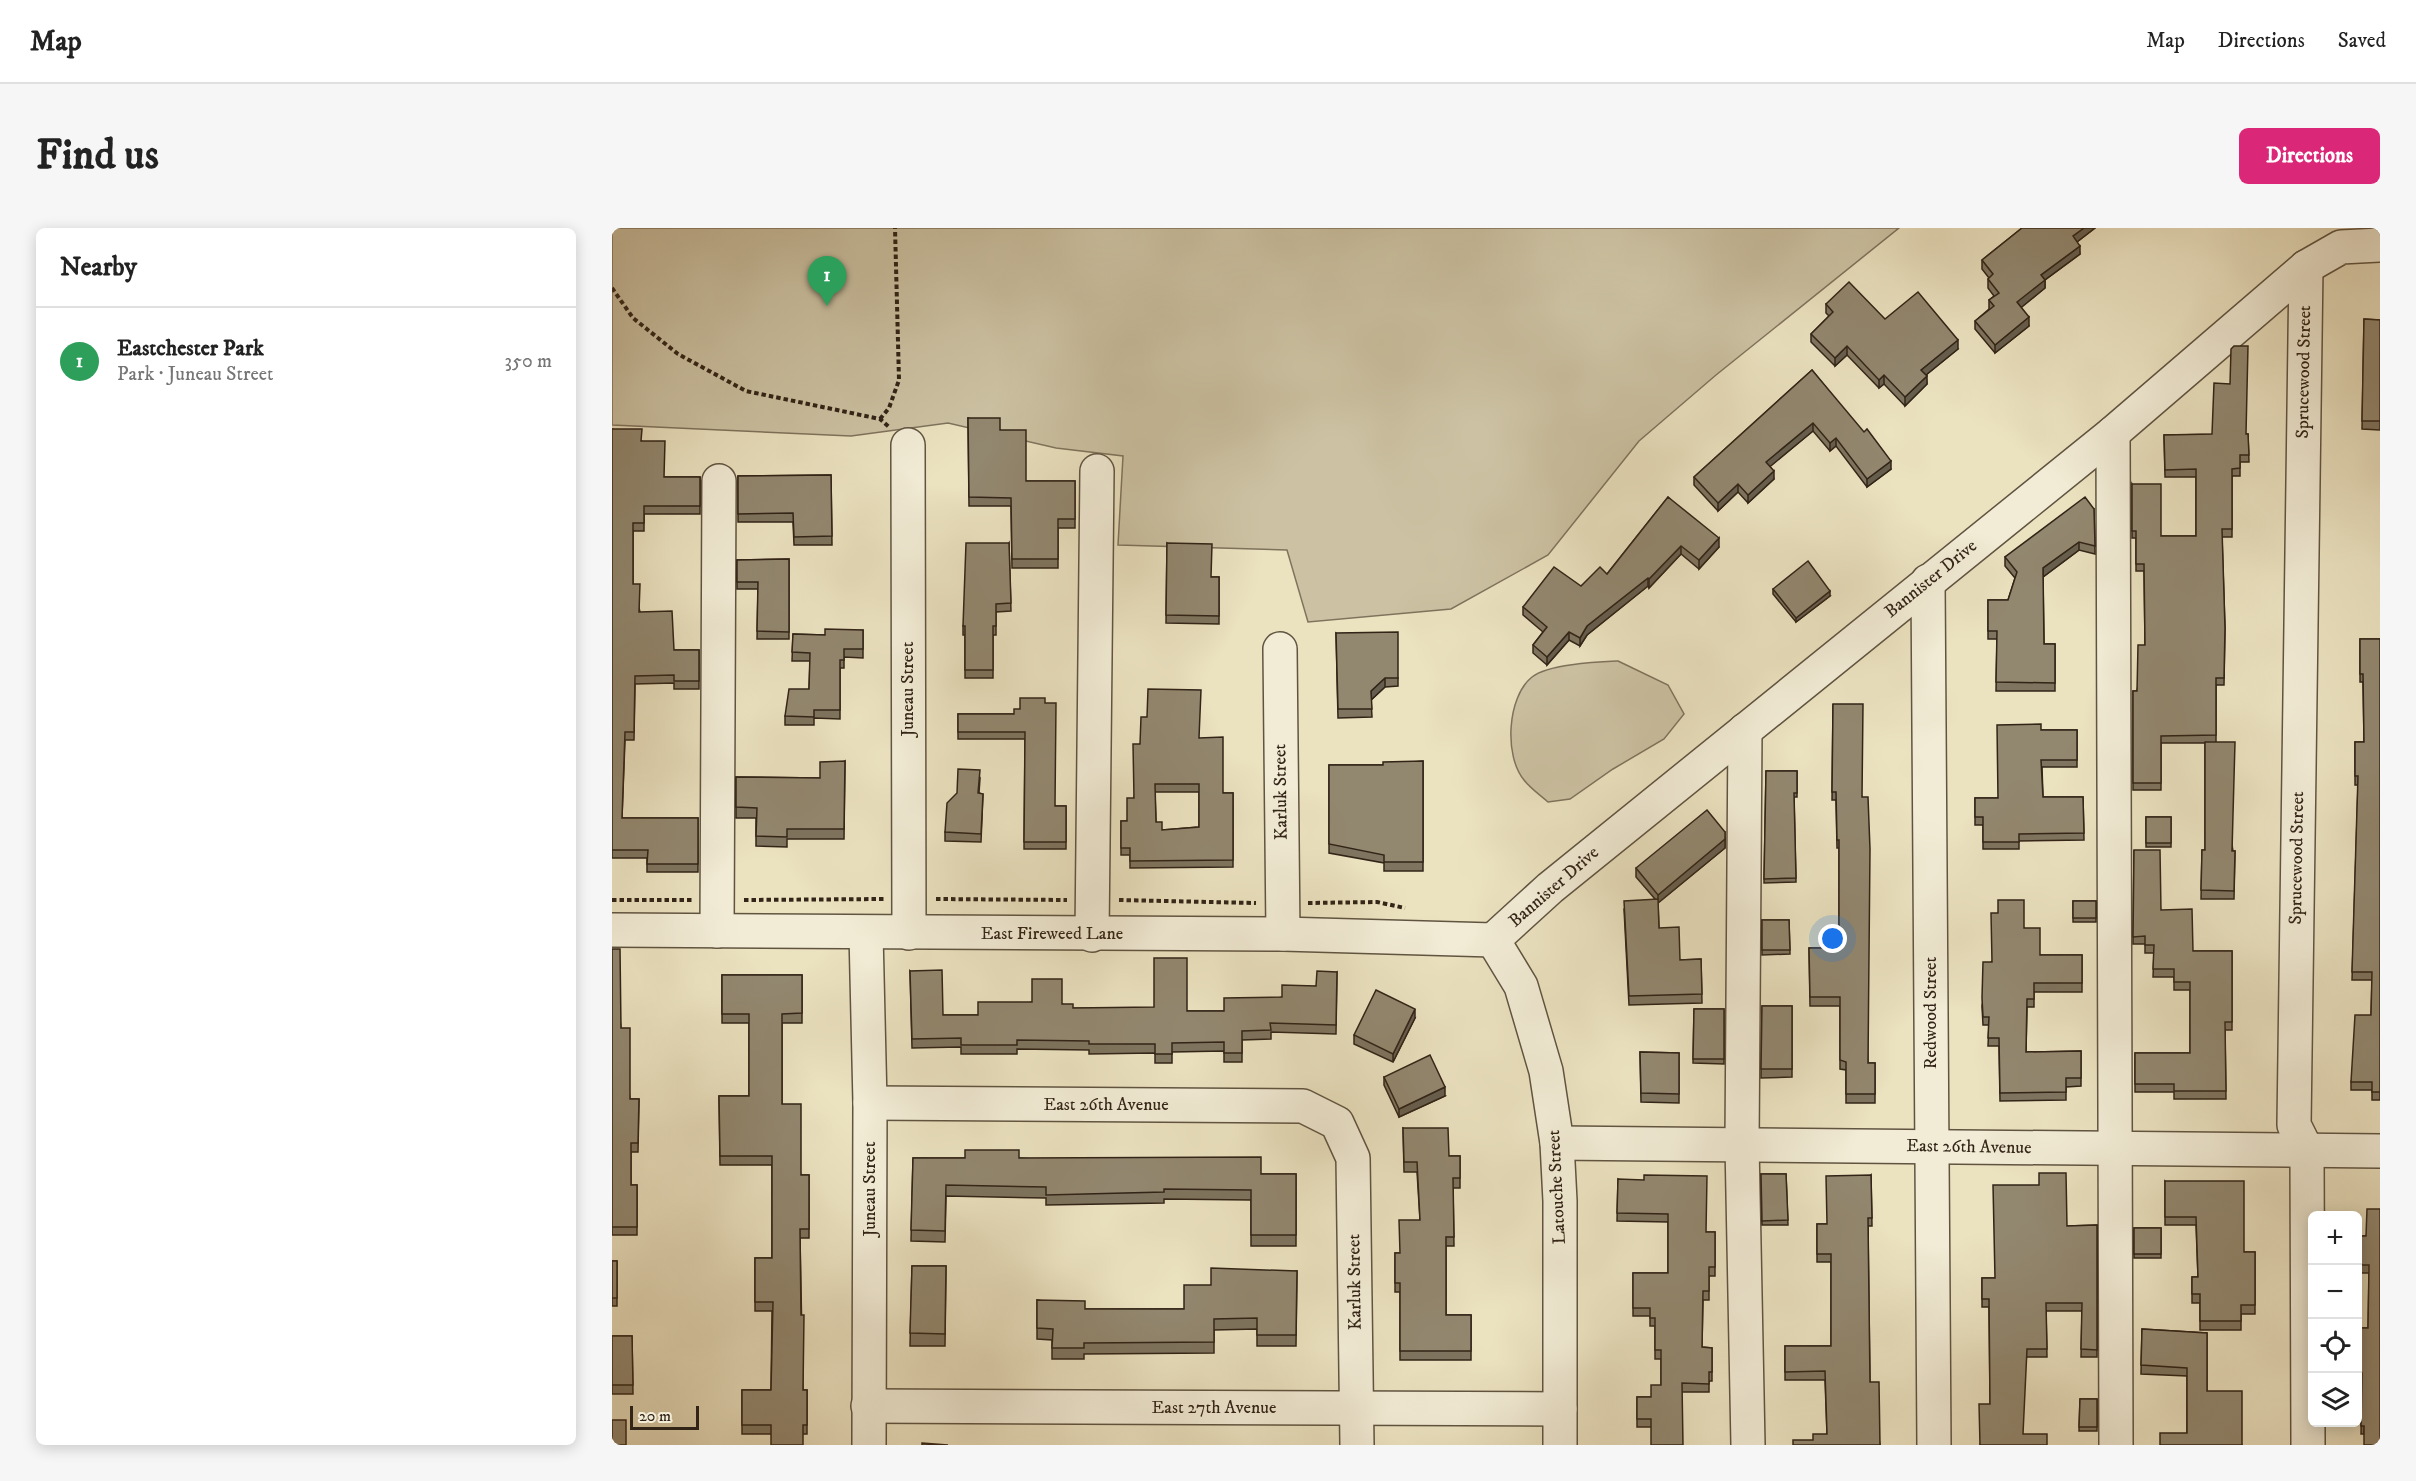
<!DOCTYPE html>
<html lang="en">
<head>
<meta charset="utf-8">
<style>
	:root { --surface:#fff; --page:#f6f6f6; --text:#222; --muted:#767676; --line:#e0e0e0; --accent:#db2777 }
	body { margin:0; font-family:"IM FELL DW Pica",serif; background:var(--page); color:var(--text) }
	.controls { position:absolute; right:18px; bottom:18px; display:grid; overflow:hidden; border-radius:9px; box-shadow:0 3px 15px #0003 }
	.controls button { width:54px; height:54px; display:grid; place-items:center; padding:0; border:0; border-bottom:2px solid var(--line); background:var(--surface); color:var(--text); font:30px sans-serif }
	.scale { position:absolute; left:18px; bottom:15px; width:69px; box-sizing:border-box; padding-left:6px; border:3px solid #322417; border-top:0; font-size:16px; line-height:21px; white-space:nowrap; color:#322417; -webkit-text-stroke:4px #f2ecd6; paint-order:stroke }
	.you { position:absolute; left:1221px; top:711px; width:21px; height:21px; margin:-15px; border:4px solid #fff; border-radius:50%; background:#1a73e8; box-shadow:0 0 0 9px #1a73e833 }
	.badge { display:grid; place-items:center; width:39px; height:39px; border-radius:50%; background:var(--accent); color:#fff; font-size:20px; font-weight:700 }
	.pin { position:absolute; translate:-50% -50px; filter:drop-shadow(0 2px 3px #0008) }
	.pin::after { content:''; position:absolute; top:32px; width:21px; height:18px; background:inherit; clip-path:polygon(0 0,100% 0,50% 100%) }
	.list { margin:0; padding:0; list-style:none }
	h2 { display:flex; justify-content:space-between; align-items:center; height:78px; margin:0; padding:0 24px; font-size:26px }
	h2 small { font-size:20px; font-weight:400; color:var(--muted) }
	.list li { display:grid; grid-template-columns:39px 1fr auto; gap:18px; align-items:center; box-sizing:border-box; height:108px; padding:0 24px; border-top:2px solid var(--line) }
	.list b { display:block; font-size:22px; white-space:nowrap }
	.list p { margin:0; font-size:20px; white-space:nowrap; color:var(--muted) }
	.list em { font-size:20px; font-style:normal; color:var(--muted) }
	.icon { flex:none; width:33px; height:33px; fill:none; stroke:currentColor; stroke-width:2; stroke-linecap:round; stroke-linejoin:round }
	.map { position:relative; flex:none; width:1768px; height:1217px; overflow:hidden; border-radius:9px }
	header { display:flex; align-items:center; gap:36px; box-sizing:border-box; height:84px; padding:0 30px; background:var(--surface); border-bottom:2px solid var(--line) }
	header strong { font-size:28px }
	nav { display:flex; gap:33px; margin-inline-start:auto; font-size:21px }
	.intro { display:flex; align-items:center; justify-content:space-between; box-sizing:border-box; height:144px; padding:0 36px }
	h1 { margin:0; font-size:42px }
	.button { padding:15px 27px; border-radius:9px; background:var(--accent); color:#fff; font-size:21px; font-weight:700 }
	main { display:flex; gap:36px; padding:0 36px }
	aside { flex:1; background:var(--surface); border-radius:9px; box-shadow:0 3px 15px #0003 }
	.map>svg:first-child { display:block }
</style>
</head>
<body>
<header>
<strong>Map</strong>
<nav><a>Map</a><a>Directions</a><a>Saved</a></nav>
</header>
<div class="intro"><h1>Find us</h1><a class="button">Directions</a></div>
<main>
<aside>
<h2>Nearby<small></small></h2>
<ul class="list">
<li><span class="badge" style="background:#2e9e5b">1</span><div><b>Eastchester Park</b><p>Park · Juneau Street</p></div><em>350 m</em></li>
</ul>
</aside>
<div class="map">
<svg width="1768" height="1217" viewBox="0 0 1768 1217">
	<rect width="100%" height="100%" fill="#ebe2c0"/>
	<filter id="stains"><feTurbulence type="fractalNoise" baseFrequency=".00333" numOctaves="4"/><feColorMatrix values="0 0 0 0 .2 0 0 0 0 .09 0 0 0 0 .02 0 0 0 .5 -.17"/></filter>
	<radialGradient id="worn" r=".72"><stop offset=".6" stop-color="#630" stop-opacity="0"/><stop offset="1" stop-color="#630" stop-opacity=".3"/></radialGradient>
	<g fill="#ccc2a3" stroke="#7f735d" stroke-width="1.5">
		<path d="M0 0H1287L1104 147 1027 213 936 327 839 381 696 394 675 322 506 317 511 228 444 220 336 195 239 208 0 197Z"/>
		<path d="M1006 433 1056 457 1072 486 1052 511 1001 541 958 571 936 574C928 567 918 560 912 552 892 528 895 469 920 449 936 436 985 434 1006 433Z"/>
	</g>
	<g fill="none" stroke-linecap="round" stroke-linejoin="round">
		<defs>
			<g id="minor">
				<path d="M1694 39 1682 897 1695 923 1696 1217"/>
				<path d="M1501 205 1504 1217"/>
				<path d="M296 217 297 705"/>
				<path d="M1316 353 1322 1217"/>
				<path d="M668 421 671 706"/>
				<path d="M1133 502 1130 916 1136 1217"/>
				<path d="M0 702 671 706 881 712"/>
				<path d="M105 703 107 253"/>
				<path d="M254 705 258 875 257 1217"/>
				<path d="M480 707 485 243"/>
				<path d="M881 712 938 660 1501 205 1694 39 1729 19 1768 17"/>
				<path d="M881 712 909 758 934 843 945 915 948 973V1217"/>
				<path d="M258 875 691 878 725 895 741 930 745 1217"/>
				<path d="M945 915 1768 923"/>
				<path d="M256 1178 948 1181"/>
			</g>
		</defs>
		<use href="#minor" stroke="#605441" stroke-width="36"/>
		<g stroke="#322417" stroke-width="4" stroke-dasharray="4.5 3" stroke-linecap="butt">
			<path d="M0 60 21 90 66 126 134 163 268 191 277 199"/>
			<path d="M268 191 277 180 287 152 283 0"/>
			<path d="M324 671 455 672"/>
			<path d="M0 672H80"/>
			<path d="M132 672 272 671"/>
			<path d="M507 672 644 675"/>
			<path d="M696 675 765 674 793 680"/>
		</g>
		<use href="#minor" stroke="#f2ecd6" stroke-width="33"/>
	</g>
	<g fill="#7e745f" stroke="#322417" stroke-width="1.5" fill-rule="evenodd">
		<path d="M1410 0H1483L1465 14 1468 26 1433 52V60L1409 79 1417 98 1383 125 1363 101V93L1377 81V72L1382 68 1376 60V51L1377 50 1370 41V32Z"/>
		<path d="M1214 76 1273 91 1346 121 1314 147 1315 156 1293 178 1272 156 1267 160 1235 127 1223 138 1199 114V106L1217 88 1214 85Z"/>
		<path d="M1752 91 1768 92V202L1750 201Z"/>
		<path d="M1200 142 1279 241 1255 259 1224 218 1218 223 1201 203 1158 238 1162 251 1136 275 1126 264 1106 283 1082 257V249Z"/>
		<path d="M356 190 388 202 414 253H463V300H446V340H400L399 278H357Z"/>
		<path d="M0 201 30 213 52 249H88V286H32V303H21V356L28 384 62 422H87V461H62V455L23 456 22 512H13L10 590H86V644H35V630H0Z"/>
		<path d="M1636 206 1637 234H1628V248H1620V309H1610L1613 400 1612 457H1604V514L1621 623H1623L1622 671H1589L1590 622H1593V515H1549V562H1521V463H1525L1533 417 1532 343H1524V310H1520V256L1549 308H1584V249H1553L1552 207Z"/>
		<path d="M219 247 220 317H182L181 294H126V248Z"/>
		<path d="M1056 269 1107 319 1087 341 1069 326 1037 360 1036 358 975 407 968 418 957 412 935 437 921 425V417L931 404 911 387V379L969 358 995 346Z"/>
		<path d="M1482 281 1483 326 1467 322 1431 349 1432 416H1443V463H1384L1385 411H1376V372H1396L1403 350 1393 338V329Z"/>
		<path d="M397 315 399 383 384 384V407H381V450H353V407H351V398Z"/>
		<path d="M555 315 599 349H607V396L554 395Z"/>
		<path d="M177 331V411H145L146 361H125V332Z"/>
		<path d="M1161 361 1218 368 1184 394 1161 366Z"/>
		<path d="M251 402V430L232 429V440H228V491L202 490V497H173V488L197 461 198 433H180L181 406 213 407Z"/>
		<path d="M724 405 786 450V458L773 459 759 472 760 489 726 490Z"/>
		<path d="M1748 411H1768V872H1760V862H1739V854L1759 787 1760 752H1740L1746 557H1743V514H1752L1751 454H1748Z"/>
		<path d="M1221 476 1250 569 1256 835H1263V875H1234V842L1228 841V778H1198L1197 720H1227V620H1225L1224 572H1220Z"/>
		<path d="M408 481 443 578H454V621H412L413 511H346V486H402Z"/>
		<path d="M1429 502H1465V539H1430L1431 569H1471L1472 612 1407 613V621H1371V597H1363V570H1386Z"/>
		<path d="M587 510 611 565H621V639L518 640V627H509V593H515L522 570 528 516ZM543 564H587V599L550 602 544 594Z"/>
		<path d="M233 533 232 611H175V619L144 618V590H124V549L208 550Z"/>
		<path d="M811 533V643H772V635L717 625V537H771Z"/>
		<path d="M1154 543H1185V569H1182L1184 654 1152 655Z"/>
		<path d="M368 551 367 565 371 566 369 614 333 613V604Z"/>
		<rect x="1534" y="589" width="25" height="30"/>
		<path d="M1113 604V620L1046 675 1047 700 1068 732 1089 731 1090 775 1017 777 1012 681 1043 671 1024 649V640Z"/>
		<path d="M1522 622 1549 682 1581 723H1620V802H1613L1614 871H1562V864H1523V825H1578V762H1562V749H1541L1542 725H1533V716H1521Z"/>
		<rect x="1461" y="673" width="23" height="21"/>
		<path d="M1150 692H1177L1178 726 1150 727Z"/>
		<path d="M1412 700 1428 727H1470V764H1422V779H1415L1414 824 1469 823V858L1454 859V872L1388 873 1387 818H1376L1377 797H1371L1370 778 1379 734Z"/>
		<path d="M0 721 9 800 18 871H27L26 924H19V957H25V1007H0Z"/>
		<path d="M298 743 331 787H366L420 774 450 776 461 780 575 783H612L670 769 704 758 725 744 724 806 659 804V811L630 812V834H612V823L560 824V835H543V825L477 826V822L405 821V826H349V819L300 820Z"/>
		<path d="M110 747H190V795H170V876L189 947H197V1010H188L191 1162H195V1206H130V1162H159L160 1083H143V1030H160V937H108L107 868H137V795H110Z"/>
		<path d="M1150 778H1180V849L1149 850Z"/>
		<path d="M1082 781H1112V836L1081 835Z"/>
		<path d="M803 790 781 834 742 816V807Z"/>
		<path d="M1028 824 1067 825V875L1029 874Z"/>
		<path d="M772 849 833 868 787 889 772 857Z"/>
		<path d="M791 900 837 928H848V960H841L842 1018H834V1087H859V1132H788V1064H783V1025H788L808 992 805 944H792Z"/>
		<path d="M301 930H407L649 946H684V1018H639V972L552 971V975L434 977V970L334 968 333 1014 299 1013Z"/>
		<path d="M1149 946H1174L1176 997H1150Z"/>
		<path d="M1259 947 1260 998H1256L1258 1154 1268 1217 1201 1212 1215 1206 1213 1152H1173V1118H1219V1034H1205V996H1215Z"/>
		<path d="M1006 951 1094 1004H1103V1048H1097V1072H1091L1090 1119 1100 1120V1153H1097V1164H1070L1039 1199H1025V1169H1039L1049 1157V1131H1043V1098H1038V1088H1021V1045H1056V994L1005 993Z"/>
		<path d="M1553 953 1632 1024H1643V1086H1629V1102H1588V1075H1580V1049H1586L1584 997H1553Z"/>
		<path d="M1768 981 1752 1206H1749L1750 1153H1747V1100H1756L1757 1045H1746V1008H1754Z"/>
		<path d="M1485 997V1129H1469L1470 1083H1434L1435 1129H1415L1368 1217 1378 1176 1377 1079H1370V1050H1383L1455 998Z"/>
		<rect x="1522" y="1000" width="27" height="30"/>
		<rect x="0" y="1033" width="5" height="45"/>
		<path d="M300 1038H334L333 1118H298Z"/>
		<path d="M685 1043 684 1118H645V1101L602 1102V1125L472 1126V1131H440V1112L425 1111V1072L473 1081H572L599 1057Z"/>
		<path d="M1530 1101 1595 1105V1163L1630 1217 1575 1205V1148L1529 1146Z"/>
		<path d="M0 1108H20L21 1166H0Z"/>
		<path d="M1468 1171H1485V1203H1467Z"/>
	</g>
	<g fill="#665e4e" stroke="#322417" stroke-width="1.5">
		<path d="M1472 0H1483L1461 17V8Z"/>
		<path d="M1468 18V26L1433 52V60L1405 83V74L1429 47Z"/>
		<path d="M1417 89V98L1383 125V117Z"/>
		<path d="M1346 112V121L1309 151V142Z"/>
		<path d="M1235 118V127L1223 138V130Z"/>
		<path d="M1272 147V156L1267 160V152Z"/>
		<path d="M1315 148V156L1293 178V169Z"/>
		<path d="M1201 195V203L1154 242V234Z"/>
		<path d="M1224 210V218L1218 223V215Z"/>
		<path d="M1279 233V241L1255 259V251Z"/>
		<path d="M1162 243V251L1136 275V267Z"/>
		<path d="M1126 256V264L1106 283V275Z"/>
		<path d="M1107 310V319L1087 341V332Z"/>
		<path d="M1467 314V322L1431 349V340Z"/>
		<path d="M1069 318V326L1037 360V351Z"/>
		<path d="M1036 350V358L975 407 968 418V410L975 398Z"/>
		<path d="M1218 363V368L1184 394V390Z"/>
		<path d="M957 404V412L935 437V429Z"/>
		<path d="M773 450V459L759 472V463Z"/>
		<path d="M1113 611V620L1046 675V667Z"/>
		<path d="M803 781V790L781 834V826Z"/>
		<path d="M833 859V868L787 889V881Z"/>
	</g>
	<g fill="#92876f" stroke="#322417" stroke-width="1.5" fill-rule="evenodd">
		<path d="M1410 0H1472L1461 8 1468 18 1429 47 1433 52 1405 74 1417 89 1383 117 1363 93 1382 78 1377 72 1387 65 1376 51 1381 46 1370 32Z"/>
		<path d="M1237 54 1273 91 1306 64 1346 112 1309 142 1315 148 1293 169 1272 147 1267 152 1235 118 1223 130 1199 106 1221 84 1214 76Z"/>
		<path d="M1752 91 1768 92V193H1750Z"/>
		<path d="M1622 118H1636L1634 206H1636L1637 227H1628V240L1620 241V301H1610L1613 400 1612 450H1604V507L1549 508V555H1521V463H1525L1526 417H1533L1532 336H1524V303H1520V256H1549V308H1584V241L1553 242 1552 207 1600 206 1602 155 1618 156 1619 121Z"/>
		<path d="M1200 142 1252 204 1255 201 1279 233 1255 251 1224 210 1218 215 1201 195 1154 234 1162 243 1136 267 1126 256 1106 275 1082 249Z"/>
		<path d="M356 190H388V202H414V253H463V291H446V331H400L399 270 357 269Z"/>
		<path d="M0 201H30L29 213H53L52 249H88V278H32V295H21V356H28L27 384 60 383 62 422H87V453H62V447L23 448 22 504H13L10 590H86V636H35L36 622H0Z"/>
		<path d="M219 247 220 308 182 309 181 285 126 286V248Z"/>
		<path d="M1056 269 1107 310 1087 332 1069 318 1037 351 1036 350 975 398 968 410 957 404 935 429 921 417 935 399 911 379 942 339 969 358 988 339 995 346Z"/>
		<path d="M1473 269 1482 281 1483 318 1467 314 1431 340 1432 416H1443V455L1384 454 1385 403H1376V372H1396L1405 344 1393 329Z"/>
		<path d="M354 315H397L399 375 384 376V398H381V442H353V398H351Z"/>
		<path d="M555 315 600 316 599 349H607V388L554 387Z"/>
		<path d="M177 331V404L145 403 146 354H125V332Z"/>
		<path d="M1196 333 1218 363 1184 390 1161 361Z"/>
		<path d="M213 401 251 402V421H232V432H228V482H202V489L173 488 177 461H197L198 425 180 424 181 406 213 407Z"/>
		<path d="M786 404V450H773L759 463 760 481H726L724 405Z"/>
		<path d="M1748 411H1768V864H1760V854H1739L1743 787H1759L1760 744H1740L1746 548H1743V514H1752L1751 446H1748Z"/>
		<path d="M536 461 589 462 587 510 611 509V565H621V632L518 633V620H509V593H515V570H522L521 516H528L529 489H535ZM543 556H587V599L550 602V594H544Z"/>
		<path d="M408 470H433V475H444L443 578H454V614H412L413 504H346V486H402V481H408Z"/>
		<path d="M1221 476H1251L1250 569H1256L1258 621 1256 835H1263V866H1234V834L1228 832V769H1198L1197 720H1227V612H1225L1224 564H1220Z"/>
		<path d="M1429 496V502H1465V532H1429L1431 569H1471L1472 605 1407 606V614H1371V589H1363V570H1386L1385 497Z"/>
		<path d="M1593 514H1623L1620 623H1623L1622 663 1589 662 1590 622H1593Z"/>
		<path d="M233 533 232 601H175V609L144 608 145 580 124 579V549L208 550V534Z"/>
		<path d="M811 533V634H772V627L717 616V537H771V534Z"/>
		<path d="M346 541 368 542 366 565 371 566 369 606 333 604 335 575 345 565Z"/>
		<path d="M1154 543H1185V565H1182L1184 650 1152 651Z"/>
		<path d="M1095 582 1113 604V611L1046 667 1024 640Z"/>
		<rect x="1534" y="589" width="25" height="26"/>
		<path d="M1522 622H1548L1549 682 1580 681 1581 723H1620V794H1613L1614 863H1562V856H1523V825H1578V754H1562V741H1541L1542 717H1533V708L1521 709Z"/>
		<path d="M1046 671 1047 700 1067 699 1068 732 1089 731 1090 766 1017 768 1012 673Z"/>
		<path d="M1386 672H1412V700H1428V727H1470V755H1422V771H1415L1414 824 1469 823V850H1454V864L1388 865 1387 810H1376L1377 789H1371L1370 770 1371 734H1380L1379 685H1386Z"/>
		<rect x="1461" y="673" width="23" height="17"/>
		<path d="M1150 692H1177L1178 722H1150Z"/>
		<path d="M0 721H8L9 800H18V871H27L26 915H19V957H25V999H0Z"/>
		<path d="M542 730H575V783H612V770L670 769V757L704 758 705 743 725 744 724 797 658 795 659 802 630 803V825H612V814L560 815V826H543V816H477V813L405 812V817H349V810L300 811 298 743 330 742 331 787H366V774H420V751H450V776H461V780L542 779Z"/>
		<path d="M110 747H190V785L170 786V876H189V947H197V1001H188L189 1087H192L191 1162H195V1197H191V1217H159V1197H130V1162H159L161 1074H143V1030H160V928H108L107 868H137V786H110Z"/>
		<path d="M764 762 803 781 781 826 742 807Z"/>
		<path d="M1150 778H1180V841H1149Z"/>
		<path d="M1082 781H1112V831H1081Z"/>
		<path d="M1028 824 1067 825V866L1029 865Z"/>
		<path d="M818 827 833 859 787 881 772 849Z"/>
		<path d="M791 900H836L837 928H848V950H841L842 1009H834V1087H859V1123H788V1055H783V1025H788L787 992H808L805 934H792Z"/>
		<path d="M353 922H407V930L649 929V946H684V1007H639V962L552 961V964L434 967V959L334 957 333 1003 299 1002 301 930H353Z"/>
		<path d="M1427 945H1454L1455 998 1485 997V1122L1469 1121 1470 1075H1434L1435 1121H1415L1411 1206H1435V1217H1368L1367 1176H1378L1377 1071H1370V1050H1383L1381 957H1427Z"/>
		<path d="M1149 946H1174L1176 992 1150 993Z"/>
		<path d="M1032 947 1095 948 1094 1004H1103V1039H1097V1063H1091L1090 1119 1100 1120V1144H1097V1156L1070 1155 1071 1217H1039V1191H1025V1169H1039V1157H1049V1122H1043V1090H1038V1080H1021V1045H1056V986L1005 985 1006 951 1032 952Z"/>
		<path d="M1259 947 1260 990H1256L1258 1154H1267L1268 1217H1181V1212H1201V1206H1215L1213 1143 1173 1144V1118H1219V1026H1205V996H1215L1214 948Z"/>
		<path d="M1553 953H1632V1024H1643V1077H1629V1093H1588V1066H1580V1049H1586L1584 989H1553Z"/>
		<path d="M1755 981H1768V1217H1752V1198H1749L1750 1145H1747V1100H1756L1757 1037H1746V1008H1754Z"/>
		<rect x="1522" y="1000" width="27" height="26"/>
		<rect x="0" y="1033" width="5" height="37"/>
		<path d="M300 1038H334L333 1106 298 1105Z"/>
		<path d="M599 1040 685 1043 684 1107H645V1090L602 1091V1114L472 1115V1120H440L441 1101 425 1100V1072L473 1073V1081H572V1057H599Z"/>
		<path d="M1530 1101 1595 1105V1163H1630V1217H1548V1205H1575V1140L1529 1137Z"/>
		<path d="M0 1108H20L21 1157H0Z"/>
		<path d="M1468 1171H1485V1199H1467Z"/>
		<rect x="0" y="1192" width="14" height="25"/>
		<path d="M310 1215 336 1217H310Z"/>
	</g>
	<g text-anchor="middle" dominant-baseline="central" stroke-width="6" stroke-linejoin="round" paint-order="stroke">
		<g font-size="18" fill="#322417" stroke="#f2ecd6">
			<text transform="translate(1692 144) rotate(-89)">Sprucewood Street</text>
			<text transform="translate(1319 351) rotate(-39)">Bannister Drive</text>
			<text transform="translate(296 461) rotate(-90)">Juneau Street</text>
			<text transform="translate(669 564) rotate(-91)">Karluk Street</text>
			<text transform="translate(1685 630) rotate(-89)">Sprucewood Street</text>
			<text transform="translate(942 659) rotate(-41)">Bannister Drive</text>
			<text x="440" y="706">East Fireweed Lane</text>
			<text transform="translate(1319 785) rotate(-90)">Redwood Street</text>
			<text x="494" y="877">East 26th Avenue</text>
			<text transform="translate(1357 919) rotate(1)">East 26th Avenue</text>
			<text transform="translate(945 959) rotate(-93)">Latouche Street</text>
			<text transform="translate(258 961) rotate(-90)">Juneau Street</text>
			<text transform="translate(743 1054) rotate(-91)">Karluk Street</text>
			<text x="602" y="1180">East 27th Avenue</text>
		</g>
	</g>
	<rect width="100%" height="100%" filter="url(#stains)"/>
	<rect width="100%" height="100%" fill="url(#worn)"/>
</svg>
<div class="controls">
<button>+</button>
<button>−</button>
<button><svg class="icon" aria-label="locate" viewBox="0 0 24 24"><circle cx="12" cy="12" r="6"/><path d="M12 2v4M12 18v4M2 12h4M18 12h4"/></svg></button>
<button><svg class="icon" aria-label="layers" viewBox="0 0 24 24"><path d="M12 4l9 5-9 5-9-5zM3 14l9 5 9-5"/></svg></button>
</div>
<div class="scale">20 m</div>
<div class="you"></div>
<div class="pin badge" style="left:215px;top:78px;background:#2e9e5b">1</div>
</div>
</main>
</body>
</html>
